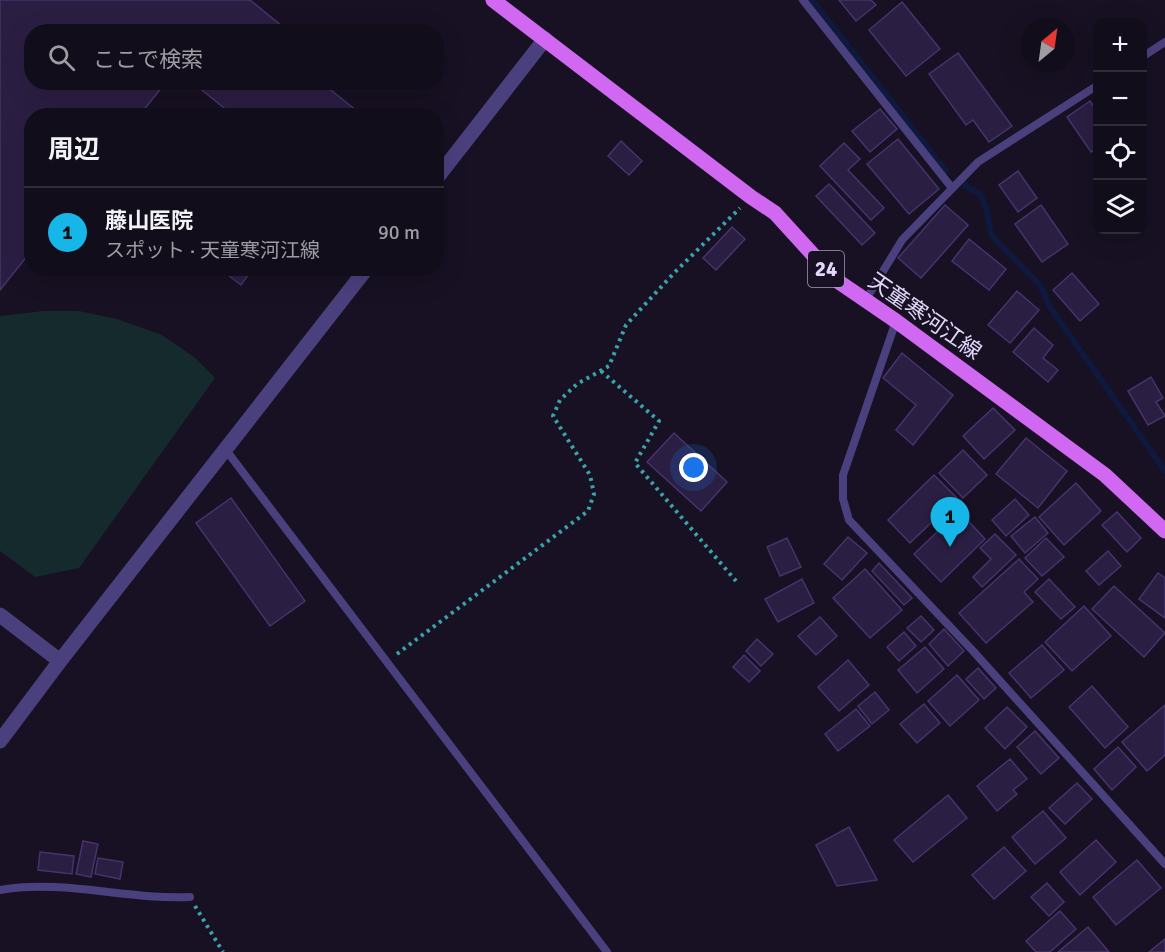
<!DOCTYPE html>
<html lang="ja">
<head>
<meta charset="utf-8">
<style>
	:root { --surface:#110d1a; --page:#1e1b27; --text:#f1f3f6; --muted:#9c9ca2; --line:#302d39; --accent:#16b6e9 }
	body { margin:0; font-family:Signika,"Noto Sans JP",sans-serif; background:var(--page); color:var(--text) }
	.controls { position:absolute; right:18px; top:18px; display:grid; overflow:hidden; border-radius:12px; box-shadow:0 6px 24px #0002 }
	.controls button { width:54px; height:54px; display:grid; place-items:center; padding:0; border:0; border-bottom:2px solid var(--line); background:var(--surface); color:var(--text); font:30px sans-serif }
	.compass { position:absolute; left:1021px; top:18px; width:54px; height:54px; border-radius:50%; background:var(--surface); box-shadow:0 6px 24px #0002; rotate:29deg }
	.you { position:absolute; left:694px; top:468px; width:21px; height:21px; margin:-15px; border:4px solid #fff; border-radius:50%; background:#1a73e8; box-shadow:0 0 0 9px #1a73e833 }
	.badge { display:grid; place-items:center; width:39px; height:39px; border-radius:50%; background:var(--accent); color:#111; font-size:20px; font-weight:700 }
	.pin { position:absolute; translate:-50% -50px; filter:drop-shadow(0 2px 3px #0008) }
	.pin::after { content:''; position:absolute; top:32px; width:21px; height:18px; background:inherit; clip-path:polygon(0 0,100% 0,50% 100%) }
	.list { margin:0; padding:0; list-style:none }
	h2 { display:flex; justify-content:space-between; align-items:center; height:78px; margin:0; padding:0 24px; font-size:26px }
	h2 small { font-size:20px; font-weight:400; color:var(--muted) }
	.list li { display:grid; grid-template-columns:39px 1fr auto; gap:18px; align-items:center; box-sizing:border-box; height:90px; padding:0 24px; border-top:2px solid var(--line) }
	.list b { display:block; font-size:22px; white-space:nowrap }
	.list p { margin:0; font-size:20px; white-space:nowrap; color:var(--muted) }
	.list em { font-size:20px; font-style:normal; color:var(--muted) }
	.icon { flex:none; width:33px; height:33px; fill:none; stroke:currentColor; stroke-width:2; stroke-linecap:round; stroke-linejoin:round }
	.map { position:relative; flex:none; width:1165px; height:952px; overflow:hidden }
	.search { position:absolute; background:var(--surface); box-shadow:0 6px 24px #0002; left:24px; top:24px; width:420px; height:66px; display:flex; align-items:center; gap:15px; box-sizing:border-box; padding:0 21px; border-radius:24px; color:var(--muted); font-size:22px }
	.panel { position:absolute; background:var(--surface); box-shadow:0 6px 24px #0002; left:24px; top:108px; width:420px; height:168px; border-radius:24px }
	.map>svg:first-child { display:block }
</style>
</head>
<body>
<div class="map">
<svg width="1165" height="952" viewBox="0 0 1165 952">
	<rect width="100%" height="100%" fill="#171123"/>
	<path fill="#142a2d" d="M43 311H79L117 319 162 335 194 357 215 378 79 568 35 577 0 551V316Z"/>
	<g fill="none" stroke-linecap="round" stroke-linejoin="round">
		<g stroke="#0f193e" stroke-width="6">
			<path d="M812 0 946 171"/>
			<path d="M965 185 981 195 987 211 991 235 1040 285 1050 307 1165 471"/>
		</g>
	</g>
	<g fill="#2b1e43" stroke="#46336c" stroke-width="1.5">
		<path d="M0 0H250L283 27 280 32H32V82H166L139 116H32V250L0 290Z"/>
		<path d="M839 0H871L876 5 856 21Z"/>
		<path d="M902 2 940 49 906 76 869 30Z"/>
		<path d="M958 53 1012 126 989 142 973 120 966 125 929 74Z"/>
		<path d="M192 82H321L363 116H234Z"/>
		<path d="M1090 101 1098 113V148L1091 152 1067 117Z"/>
		<path d="M880 109 897 129 870 152 852 131Z"/>
		<path d="M898 139 939 189 909 214 867 164Z"/>
		<path d="M621 141 642 161 629 175 608 156Z"/>
		<path d="M844 143 860 159 848 170 884 208 871 220 820 166Z"/>
		<path d="M1018 171 1037 198 1018 212 999 185Z"/>
		<path d="M829 184 875 233 862 245 816 196Z"/>
		<path d="M945 205 968 225 921 278 898 258Z"/>
		<path d="M1041 205 1068 244 1042 262 1015 224Z"/>
		<path d="M732 227 745 239 716 270 703 258Z"/>
		<path d="M969 239 1006 269 989 290 952 261Z"/>
		<path d="M219 268H253L241 285Z"/>
		<path d="M1072 273 1099 304 1080 321 1053 290Z"/>
		<path d="M1017 291 1039 310 1010 343 988 325Z"/>
		<path d="M1034 328 1053 345 1043 358 1058 370 1048 382 1013 352Z"/>
		<path d="M902 353 953 395 913 445 896 430 916 405 883 378Z"/>
		<path d="M1151 377 1163 398 1156 402 1165 416 1148 425 1128 391Z"/>
		<path d="M993 408 1015 430 984 459 963 436Z"/>
		<path d="M674 433 727 482 701 511 647 462Z"/>
		<path d="M1026 438 1067 471 1038 508 996 474Z"/>
		<path d="M963 450 987 475 963 498 939 473Z"/>
		<path d="M934 475 957 498 910 543 888 520Z"/>
		<path d="M1076 483 1101 511 1064 545 1039 517Z"/>
		<path d="M231 498 305 601 270 626 196 523Z"/>
		<path d="M1015 499 1029 515 1006 536 992 520Z"/>
		<path d="M959 511 985 539 941 582 914 554Z"/>
		<path d="M1117 512 1141 538 1127 552 1102 525Z"/>
		<path d="M1035 517 1048 533 1025 553 1011 536Z"/>
		<path d="M995 534 1016 555 982 587 973 577 991 559 980 548Z"/>
		<path d="M848 537 867 553 842 580 824 564Z"/>
		<path d="M787 538 801 567 780 576 767 547Z"/>
		<path d="M1046 538 1064 557 1042 576 1025 558Z"/>
		<path d="M1108 551 1121 566 1099 585 1086 571Z"/>
		<path d="M1019 559 1038 579 1024 592 1033 602 986 643 959 613Z"/>
		<path d="M879 563 912 598 904 605 872 571Z"/>
		<path d="M865 569 902 610 870 638 833 598Z"/>
		<path d="M1158 573 1165 578V618L1139 599Z"/>
		<path d="M802 579 814 603 778 622 765 599Z"/>
		<path d="M1049 579 1075 607 1061 619 1035 592Z"/>
		<path d="M1114 586 1165 633 1144 657 1092 609Z"/>
		<path d="M1084 606 1111 636 1072 671 1045 642Z"/>
		<path d="M921 616 934 630 921 642 907 628Z"/>
		<path d="M820 617 837 636 816 655 798 636Z"/>
		<path d="M944 629 964 651 948 666 929 644Z"/>
		<path d="M904 632 916 646 899 661 887 647Z"/>
		<path d="M757 639 773 654 761 666 746 651Z"/>
		<path d="M1042 645 1064 670 1031 698 1009 673Z"/>
		<path d="M925 647 944 669 917 693 898 670Z"/>
		<path d="M744 655 760 671 749 682 733 667Z"/>
		<path d="M848 660 869 685 839 711 818 687Z"/>
		<path d="M978 668 996 688 984 699 966 679Z"/>
		<path d="M957 675 979 700 950 726 928 701Z"/>
		<path d="M1092 686 1128 727 1105 748 1069 707Z"/>
		<path d="M875 692 889 710 872 724 858 706Z"/>
		<path d="M924 704 940 723 917 743 900 724Z"/>
		<path d="M1165 705V755L1147 771 1122 742Z"/>
		<path d="M1007 707 1027 727 1005 749 985 728Z"/>
		<path d="M856 709 870 726 838 751 825 734Z"/>
		<path d="M1035 731 1059 758 1041 774 1017 747Z"/>
		<path d="M1118 747 1136 767 1112 790 1094 769Z"/>
		<path d="M1010 759 1027 779 1013 790 1017 794 997 811 977 786Z"/>
		<path d="M1077 783 1092 799 1065 824 1049 808Z"/>
		<path d="M948 795 967 818 913 862 894 840Z"/>
		<path d="M1043 811 1066 838 1035 864 1012 837Z"/>
		<path d="M849 827 877 880 837 886 816 845Z"/>
		<path d="M1096 840 1116 862 1080 895 1060 872Z"/>
		<path d="M83 841 98 844 91 877 76 874Z"/>
		<path d="M1004 847 1026 871 994 899 972 875Z"/>
		<path d="M40 852 74 856 72 874 38 870Z"/>
		<path d="M98 858 123 862 120 879 95 874Z"/>
		<path d="M1137 860 1161 888 1116 925 1093 897Z"/>
		<path d="M1047 883 1064 902 1049 916 1031 897Z"/>
		<path d="M1060 911 1076 929 1050 952H1036L1026 941Z"/>
		<path d="M1088 927 1109 952H1058Z"/>
		<path d="M1165 939V952H1149Z"/>
	</g>
	<g fill="none" stroke-linecap="round" stroke-linejoin="round">
		<g stroke="#3aa3ac" stroke-width="4" stroke-dasharray="3 4.5" stroke-linecap="butt">
			<path d="M601 371 659 421 635 463 736 581"/>
			<path d="M397 654 588 511 594 494 590 475 553 416 560 400 577 384 609 366 626 325 674 273 740 208"/>
			<path d="M195 906 223 952"/>
		</g>
		<g stroke="#4b407e" stroke-width="8">
			<path d="M803 0 952 188"/>
			<path d="M1142 57 1165 42"/>
			<path d="M865 301 902 240 978 162 1098 85"/>
			<path d="M896 321 843 475V499L849 520 973 651 1165 864"/>
			<path d="M226 450 607 952"/>
			<path d="M0 890C64 879 126 900 190 897"/>
		</g>
		<g stroke="#4b407e" stroke-width="15">
			<path d="M436 179 545 39"/>
			<path d="M0 615 60 661"/>
			<path d="M0 741 60 661 367 268"/>
		</g>
		<path stroke="#d168f1" stroke-width="15" d="M493 0 751 197 775 213 836 280 896 321 1105 475 1165 531"/>
	</g>
	<g text-anchor="middle" dominant-baseline="central" stroke-width="5" stroke-linejoin="round" paint-order="stroke">
		<rect fill="#171123" stroke="#a49cba" stroke-width="1.5" x="808" y="251" width="36" height="36" rx="4.5"/>
		<g font-size="21" font-weight="bold" fill="#e0d7fb">
			<text x="826" y="269">24</text>
		</g>
		<g font-size="22" fill="#e0d7fb" stroke="#171123">
			<text transform="translate(925 316) rotate(35)">天童寒河江線</text>
		</g>
	</g>
</svg>
<div class="controls">
<button>+</button>
<button>−</button>
<button><svg class="icon" aria-label="locate" viewBox="0 0 24 24"><circle cx="12" cy="12" r="6"/><path d="M12 2v4M12 18v4M2 12h4M18 12h4"/></svg></button>
<button><svg class="icon" aria-label="layers" viewBox="0 0 24 24"><path d="M12 4l9 5-9 5-9-5zM3 14l9 5 9-5"/></svg></button>
</div>
<svg class="compass" viewBox="-18 -18 36 36"><path d="M0-13l5 13h-10z" fill="#e53935"/><path d="M0 13l5-13h-10z" fill="#9c9ca2"/></svg>
<div class="you"></div>
<div class="pin badge" style="left:950px;top:547px">1</div>
<div class="search"><svg class="icon" aria-label="search" viewBox="0 0 24 24"><circle cx="10" cy="10" r="6"/><path d="M15 15l6 6"/></svg>ここで検索</div>
<section class="panel">
<h2>周辺<small></small></h2>
<ul class="list">
<li><span class="badge">1</span><div><b>藤山医院</b><p>スポット · 天童寒河江線</p></div><em>90 m</em></li>
</ul>
</section>
</div>
</body>
</html>
